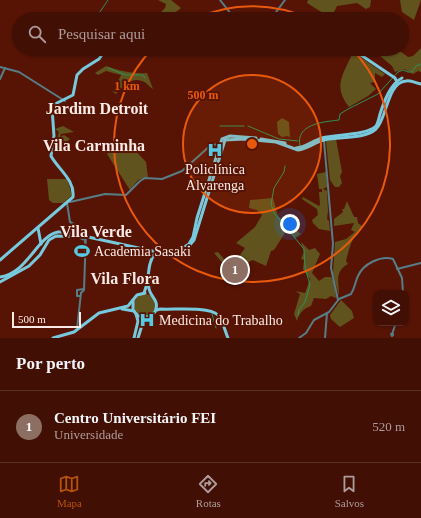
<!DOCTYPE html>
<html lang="pt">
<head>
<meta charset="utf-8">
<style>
	:root { --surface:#410f04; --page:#4c1d13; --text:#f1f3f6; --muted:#ae9c9a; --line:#5a2f26; --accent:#b45309 }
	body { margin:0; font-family:"Times New Roman",serif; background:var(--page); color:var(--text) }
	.controls { position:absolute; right:12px; bottom:12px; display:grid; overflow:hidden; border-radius:8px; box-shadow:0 1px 3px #0004 }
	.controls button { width:36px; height:36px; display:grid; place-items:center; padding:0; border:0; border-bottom:1px solid var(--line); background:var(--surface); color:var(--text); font:20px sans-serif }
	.scale { position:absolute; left:12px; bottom:10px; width:69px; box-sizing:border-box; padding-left:4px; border:2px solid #fbeae5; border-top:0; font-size:11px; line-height:14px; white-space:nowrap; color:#fbeae5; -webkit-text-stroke:3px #571405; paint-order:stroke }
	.you { position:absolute; left:290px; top:224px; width:14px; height:14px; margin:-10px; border:3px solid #fff; border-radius:50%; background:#1a73e8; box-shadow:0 0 0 6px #1a73e833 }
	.badge { display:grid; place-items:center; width:26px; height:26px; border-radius:50%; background:var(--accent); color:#fff; font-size:13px; font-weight:700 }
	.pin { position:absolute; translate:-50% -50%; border:2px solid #fff; box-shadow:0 1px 4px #0006 }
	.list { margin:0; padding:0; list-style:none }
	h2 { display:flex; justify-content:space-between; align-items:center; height:52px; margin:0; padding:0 16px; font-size:17px }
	h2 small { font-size:13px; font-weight:400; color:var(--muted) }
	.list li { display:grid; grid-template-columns:26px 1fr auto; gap:12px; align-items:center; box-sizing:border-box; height:72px; padding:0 16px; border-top:1px solid var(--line) }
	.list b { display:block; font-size:15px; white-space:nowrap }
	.list p { margin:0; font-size:13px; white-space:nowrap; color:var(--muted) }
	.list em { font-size:13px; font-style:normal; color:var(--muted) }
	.icon { flex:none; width:22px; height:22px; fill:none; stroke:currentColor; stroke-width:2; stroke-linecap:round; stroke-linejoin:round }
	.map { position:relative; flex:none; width:421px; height:338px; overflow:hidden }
	.search { position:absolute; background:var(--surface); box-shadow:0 1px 3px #0004; left:12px; right:12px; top:12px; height:44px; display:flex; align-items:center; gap:10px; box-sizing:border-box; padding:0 14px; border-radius:22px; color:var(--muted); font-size:15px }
	.sheet { height:124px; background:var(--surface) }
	nav { display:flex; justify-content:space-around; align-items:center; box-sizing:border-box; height:56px; border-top:1px solid var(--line); background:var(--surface); font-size:11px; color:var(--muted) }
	nav a { display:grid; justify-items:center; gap:2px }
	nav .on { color:var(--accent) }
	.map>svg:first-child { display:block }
</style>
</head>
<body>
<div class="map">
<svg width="421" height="338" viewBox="0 0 421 338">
	<rect width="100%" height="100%" fill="#571405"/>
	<g fill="#61531d">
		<path d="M158 0H171L181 8 167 19H160V13L165 8 166 4Z"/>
		<path d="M308 0H371L370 7 366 9 357 3 337 6 331 18 307 3Z"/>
		<path d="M400 0H421L414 20 402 12Z"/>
		<path d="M421 48V72L418 71 413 74 404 69 395 72 392 66 372 49H397L408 57 413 56Z"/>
		<path d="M353 52 385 74 382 77 375 73V82L370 83 376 89 368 96 349 107C332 85 344 74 353 52Z"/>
		<path d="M106 66C120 71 134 74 147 73L153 89C151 88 149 86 146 83 133 75 124 85 116 94L113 92 121 75 106 71 98 75 95 73Z"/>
		<path d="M282 118 289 122 290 138 288 136 282 137 278 134 277 122Z"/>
		<path d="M63 126 74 132 61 134 60 137 64 135 70 139 53 152 59 132 55 129Z"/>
		<path d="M336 139 342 172 340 176 342 183 339 187H335L330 180 326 141Z"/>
		<path d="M128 143 146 162 148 177 138 180 130 190 107 154 114 147Z"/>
		<path d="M326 172 327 187 323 189 327 191 328 211 327 219 329 221 330 231 319 229 313 223 312 220 318 215 317 209 302 199 303 197 319 206 320 205 319 192H322V189H319L317 174Z"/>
		<path d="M47 179H67L72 195 63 203H53L49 200Z"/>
		<path d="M273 198 278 216 301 234 295 238 289 232 285 233 274 250 271 251 266 266 253 260 250 261 247 265V272L232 274 214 253 218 252 234 271 241 268 242 258 240 255 245 248 236 243 255 227 262 215 257 210 249 208 250 200Z"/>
		<path d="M347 201 354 217H357L358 223 363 227C352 235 349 249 346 261L348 264C334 272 339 281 339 296L333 274 335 242 346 239 355 232 351 230 354 223 334 226V219L343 212 342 209H344Z"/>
		<path d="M301 242 309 250 315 248 320 254 312 273 319 281 325 277H331L334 282 336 298 331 296 326 299 314 298 311 306C304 308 298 314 297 321L294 314 300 294 295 291 305 293 310 279 303 269 304 260 301 259 304 252Z"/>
		<circle cx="145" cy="305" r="11"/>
		<path d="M341 300 352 311 354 318 340 327 331 319 330 315Z"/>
	</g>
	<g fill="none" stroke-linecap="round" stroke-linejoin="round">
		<g stroke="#2d9259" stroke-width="1">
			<path d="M95 19 108 0"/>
			<path d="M108 68 126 75H143L145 78"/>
			<path d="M220 126H244"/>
			<path d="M248 126 279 139 298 141"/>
			<path d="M300 146C295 124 323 122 339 120L340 114 348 109 378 94 398 72 403 70 408 72H412L416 66 421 64"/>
			<path d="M285 166 284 172 274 188 271 204 274 213 304 249 305 267 310 285 305 302 299 310 298 316"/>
			<path d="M212 314 216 328"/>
		</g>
		<g stroke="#577d86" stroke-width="2">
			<path d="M220 0 235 19"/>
			<path d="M271 19 285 0"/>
			<path d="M0 67 19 72 65 101"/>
			<path d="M0 79 5 68"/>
			<path d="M324 141 333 244 331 268 338 300"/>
			<path d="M70 202 105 194 126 195 140 181 145 178 162 179 182 171 211 145 220 144"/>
			<path d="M67 203 70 222 85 230 86 233 84 290 81 293"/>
			<path d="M80 238 85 240V243"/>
			<path d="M397 269 421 263"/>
			<path d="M80 296H77V290L84 289"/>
			<path d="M77 329 81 293"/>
			<path d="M391 334H393V335L392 336Z"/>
			<path d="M392 334 396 323"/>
			<path d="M299 338 306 333 314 320 329 312 339 299 351 294C355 288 355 282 358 276 363 264 381 255 393 259L402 278 403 293"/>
			<path d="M325 338 327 313"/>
		</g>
		<g stroke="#77cade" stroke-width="3">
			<path d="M352 49 395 78 397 82"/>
			<path d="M261 139 285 143"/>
			<path d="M296 148C305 148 312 141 322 138 336 134 365 136 376 126 378 123 379 118 380 114 384 102 390 84 402 78"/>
			<path d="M38 228 41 244"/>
			<path d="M171 250 181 249 189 244 193 237 197 218 222 139 230 136 256 138"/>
			<path d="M0 260 73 197C75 180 58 169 51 156L54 136 52 108 55 104 73 95 77 75 83 69 99 59 106 49"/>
			<path d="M0 277C28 273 37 236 58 232 68 231 77 235 86 235"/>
			<path d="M0 282 29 266 40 255 49 240 56 236 88 237 157 252"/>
			<path d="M144 293 147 284"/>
			<path d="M133 300V310L138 316 148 317 155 312C160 300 151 298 149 289 147 280 148 255 159 251 167 248 176 253 184 252L194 240 225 140 244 139 276 142 298 150C308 149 315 142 324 140 340 136 363 140 376 129 387 119 387 82 406 81 411 80 416 83 421 84"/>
			<path d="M122 309 134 311"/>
			<path d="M157 310 160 309C174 310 208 306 218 315 223 321 225 331 228 338"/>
			<path d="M53 338 74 332 99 313 128 306 137 295 145 293"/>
			<path d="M134 338 138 321 136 314"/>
			<path d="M138 338 143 322 148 317"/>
		</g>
	</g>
	<circle cx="252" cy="144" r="69" fill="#e8590c" fill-opacity=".12"/>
	<g fill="none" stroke="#e8590c" stroke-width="2">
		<circle cx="252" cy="144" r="69"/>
		<path d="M194 19A138 138 0 0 1 310 19M352 49A138 138 0 1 1 152 49"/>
	</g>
	<defs>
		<symbol id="hospital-bare" viewBox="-9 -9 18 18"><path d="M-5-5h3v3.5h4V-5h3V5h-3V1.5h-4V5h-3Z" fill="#57c9e2" stroke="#571405" stroke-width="2.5" paint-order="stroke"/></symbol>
		<symbol id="stadium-bare" viewBox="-9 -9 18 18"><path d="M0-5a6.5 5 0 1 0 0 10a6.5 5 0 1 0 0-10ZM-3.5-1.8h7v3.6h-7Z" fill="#57c9e2" stroke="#571405" stroke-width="2.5" paint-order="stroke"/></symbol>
	</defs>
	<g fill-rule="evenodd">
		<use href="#hospital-bare" x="204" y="139" width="22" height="22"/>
		<use href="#stadium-bare" x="71" y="240" width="22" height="22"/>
		<use href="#hospital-bare" x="136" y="309" width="22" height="22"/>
	</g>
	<g text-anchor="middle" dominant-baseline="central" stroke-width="4" stroke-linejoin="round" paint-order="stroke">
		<g font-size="14" fill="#fbeae5" stroke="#571405" text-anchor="start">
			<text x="215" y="169" text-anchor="middle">Policlínica<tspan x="215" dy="16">Alvarenga</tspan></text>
			<text x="94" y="251">Academia Sasaki</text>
			<text x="159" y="320">Medicina do Trabalho</text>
		</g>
		<g font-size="16" font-weight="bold" fill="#fbeae5" stroke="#571405">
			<text x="97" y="108">Jardim Detroit</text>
			<text x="94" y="145">Vila Carminha</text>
			<text x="96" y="231">Vila Verde</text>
			<text x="125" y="278">Vila Flora</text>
		</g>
	</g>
	<circle cx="252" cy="144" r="6" fill="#e8590c" stroke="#571405" stroke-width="2"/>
	<g font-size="12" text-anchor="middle" font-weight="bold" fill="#e8590c" stroke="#571405" stroke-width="4" stroke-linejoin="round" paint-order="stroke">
		<text x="127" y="90">1 km</text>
		<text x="203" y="99">500 m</text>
	</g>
</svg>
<div class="controls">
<button><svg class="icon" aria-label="layers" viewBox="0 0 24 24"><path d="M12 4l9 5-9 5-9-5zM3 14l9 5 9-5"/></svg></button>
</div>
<div class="scale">500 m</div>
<div class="you"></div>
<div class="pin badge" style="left:235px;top:270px;background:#8d6e63">1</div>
<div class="search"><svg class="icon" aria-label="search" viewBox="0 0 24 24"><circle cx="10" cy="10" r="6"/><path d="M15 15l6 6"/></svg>Pesquisar aqui</div>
</div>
<section class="sheet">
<h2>Por perto<small></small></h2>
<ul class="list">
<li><span class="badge" style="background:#8d6e63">1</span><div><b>Centro Universitário FEI</b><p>Universidade</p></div><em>520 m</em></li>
</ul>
</section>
<nav>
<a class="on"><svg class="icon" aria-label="map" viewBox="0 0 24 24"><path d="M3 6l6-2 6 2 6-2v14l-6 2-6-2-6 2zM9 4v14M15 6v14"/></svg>Mapa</a>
<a><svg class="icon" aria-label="directions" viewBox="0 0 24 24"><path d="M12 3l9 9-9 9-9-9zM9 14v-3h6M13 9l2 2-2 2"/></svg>Rotas</a>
<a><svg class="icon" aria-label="saved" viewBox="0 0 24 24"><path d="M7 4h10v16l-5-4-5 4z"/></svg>Salvos</a>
</nav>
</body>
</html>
